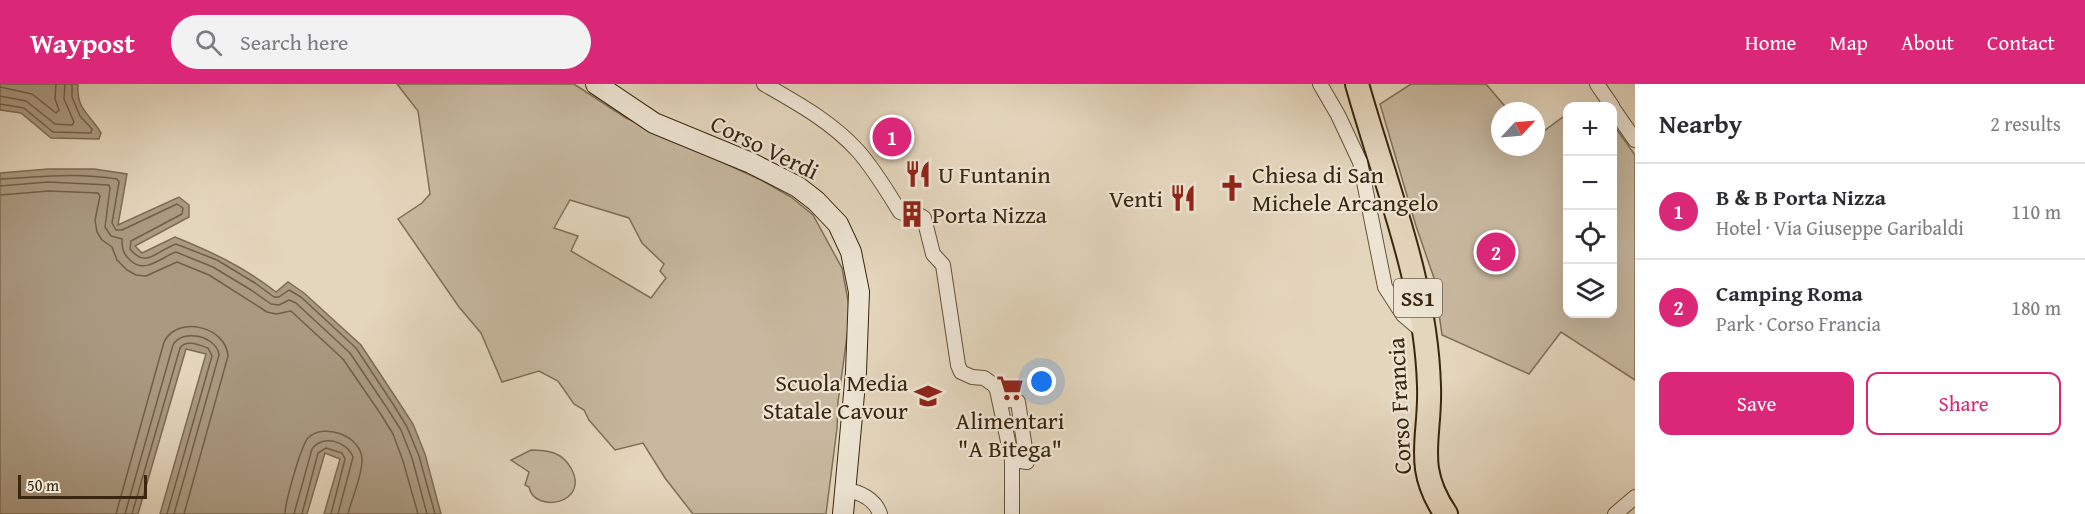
<!DOCTYPE html>
<html lang="en">
<head>
<meta charset="utf-8">
<style>
	:root { --surface:#fff; --page:#f2f2f3; --text:#2b2b33; --muted:#7c7c81; --line:#e1e1e2; --accent:#db2777 }
	body { margin:0; font-family:"Gentium Book Plus",serif; background:var(--page); color:var(--text) }
	.controls { position:absolute; right:18px; top:18px; display:grid; overflow:hidden; border-radius:12px; box-shadow:0 6px 24px #0002 }
	.controls button { width:54px; height:54px; display:grid; place-items:center; padding:0; border:0; border-bottom:2px solid var(--line); background:var(--surface); color:var(--text); font:30px sans-serif }
	.compass { position:absolute; left:1491px; top:18px; width:54px; height:54px; border-radius:50%; background:var(--surface); box-shadow:0 6px 24px #0002; rotate:64deg }
	.scale { position:absolute; left:18px; bottom:15px; width:129px; box-sizing:border-box; padding-left:6px; border:3px solid #38270e; border-top:0; font-size:16px; line-height:21px; white-space:nowrap; color:#38270e; -webkit-text-stroke:4px #ede4d4; paint-order:stroke }
	.you { position:absolute; left:1042px; top:298px; width:21px; height:21px; margin:-15px; border:4px solid #fff; border-radius:50%; background:#1a73e8; box-shadow:0 0 0 9px #1a73e833 }
	.badge { display:grid; place-items:center; width:39px; height:39px; border-radius:50%; background:var(--accent); color:#fff; font-size:20px; font-weight:700 }
	.pin { position:absolute; translate:-50% -50%; border:3px solid #fff; box-shadow:0 2px 6px #0006 }
	.list { margin:0; padding:0; list-style:none }
	h2 { display:flex; justify-content:space-between; align-items:center; height:78px; margin:0; padding:0 24px; font-size:26px }
	h2 small { font-size:20px; font-weight:400; color:var(--muted) }
	.list li { display:grid; grid-template-columns:39px 1fr auto; gap:18px; align-items:center; box-sizing:border-box; height:96px; padding:0 24px; border-top:2px solid var(--line) }
	.list b { display:block; font-size:22px; white-space:nowrap }
	.list p { margin:0; font-size:20px; white-space:nowrap; color:var(--muted) }
	.list em { font-size:20px; font-style:normal; color:var(--muted) }
	.actions { display:flex; gap:12px; padding:18px 24px }
	.actions a { flex:1; padding:14px 0; border:2px solid var(--accent); border-radius:12px; text-align:center; font-size:21px; color:var(--accent) }
	.actions .main { background:var(--accent); color:#fff }
	.icon { flex:none; width:33px; height:33px; fill:none; stroke:currentColor; stroke-width:2; stroke-linecap:round; stroke-linejoin:round }
	.map { position:relative; flex:none; width:1635px; height:430px; overflow:hidden }
	header { display:flex; align-items:center; gap:36px; box-sizing:border-box; height:84px; padding:0 30px; background:var(--accent); color:#fff }
	header strong { font-size:28px }
	nav { display:flex; gap:33px; margin-inline-start:auto; font-size:21px }
	.search { width:420px; height:54px; background:var(--page); display:flex; align-items:center; gap:15px; box-sizing:border-box; padding:0 21px; border-radius:33px; color:var(--muted); font-size:22px }
	main { display:flex }
	aside { flex:1; background:var(--surface) }
	.map>svg:first-child { display:block }
</style>
</head>
<body>
<header>
<strong>Waypost</strong>
<div class="search"><svg class="icon" aria-label="search" viewBox="0 0 24 24"><circle cx="10" cy="10" r="6"/><path d="M15 15l6 6"/></svg>Search here</div>
<nav><a>Home</a><a>Map</a><a>About</a><a>Contact</a></nav>
</header>
<main>
<div class="map">
<svg width="1635" height="430" viewBox="0 0 1635 430">
	<rect width="100%" height="100%" fill="#e4d6bd"/>
	<filter id="stains"><feTurbulence type="fractalNoise" baseFrequency=".00333" numOctaves="4"/><feColorMatrix values="0 0 0 0 .2 0 0 0 0 .09 0 0 0 0 .02 0 0 0 .5 -.17"/></filter>
	<radialGradient id="worn" r=".72"><stop offset=".6" stop-color="#630" stop-opacity="0"/><stop offset="1" stop-color="#630" stop-opacity=".3"/></radialGradient>
	<g fill="#c7b89f" stroke="#807056" stroke-width="1.5" fill-rule="evenodd">
		<path d="M397 0H574L626 34 761 96 791 113 813 131 842 184 849 222V238L838 318 837 344 826 430H693L665 394 643 359 615 366 589 336 584 326 574 320 558 297 539 287 502 298 481 249 459 223 398 135 422 119 430 110 418 27ZM570 116 629 134 642 159 664 180 660 187 666 194 651 214 571 167 578 152 554 144Z"/>
		<path d="M1411 0H1486L1509 27H1500V63H1536V53L1567 30 1568 230H1612L1613 40 1635 71V296L1561 248 1529 290 1442 251 1434 194 1416 142 1380 20Z"/>
		<path d="M531 366C548 366 562 368 571 384 591 420 534 430 529 403L525 401 529 388 511 376Z"/>
	</g>
	<g fill="#aa9a82" stroke="#7c6c54" stroke-width="1.5">
		<path d="M0 0H78C76 26 90 30 101 49L99 55 51 54 21 29 0 26Z"/>
		<path d="M48 85H94L127 90 118 141 179 113 189 121V133L135 162 142 169 175 153C212 168 244 183 276 208L288 198 304 209 361 261 398 317 413 340 425 370 441 430H324L340 375 325 369 307 430H160L206 270 186 265 138 430H0V89Z"/>
	</g>
	<g fill="none" stroke-linecap="round" stroke-linejoin="round">
		<g stroke="#716048" stroke-width="1.5">
			<path d="M0 3 32 10 56 29 59 26 55 15 56 0"/>
			<path d="M0 12 26 17 55 40 72 41 74 38 64 15 65 0"/>
			<path d="M0 20 24 24 53 48 91 49 92 45 80 32 72 13V0"/>
			<path d="M0 95C41 93 75 88 117 95L119 98 112 139 116 146H122L177 120 183 124 182 130 131 157 130 165C146 185 156 167 176 160L217 176 255 199 274 213H279L289 206 301 213 356 264 393 320 407 343 419 372 435 430"/>
			<path d="M0 102 48 98 109 101 110 104 105 143 111 152 122 155C122 165 123 170 131 177 146 190 161 173 176 168L213 183 251 206 271 220 279 221 289 216 296 219 350 269 387 324 401 346 412 374 427 430"/>
			<path d="M0 111 49 107 98 109 100 112 95 136 97 148 102 156 112 163 117 176 127 186 136 191 146 192 177 178 209 191 267 228 276 230 291 227 343 275 380 329 393 350 403 377 418 430"/>
			<path d="M116 430 164 258C177 231 226 242 228 272L184 430"/>
			<path d="M125 430 173 261C182 244 217 252 219 271L174 430"/>
			<path d="M132 430 180 264C186 255 199 261 208 264L212 272 167 430"/>
			<path d="M285 430C285 418 301 362 308 354 324 338 362 352 362 376 362 393 352 413 348 430"/>
			<path d="M294 430 312 365C322 350 347 357 353 373L338 430"/>
			<path d="M302 430 318 369 326 364 342 369 345 375 331 430"/>
		</g>
		<defs>
			<g id="street">
				<path d="M764 0C797 19 832 38 858 67 874 85 887 107 900 128L906 130"/>
				<path d="M1320 0 1338 31 1360 78 1385 203 1403 231 1423 248"/>
				<path d="M1597 0 1612 22"/>
				<path d="M1612 23 1635 56"/>
				<path d="M919 131 924 134 933 170 943 181 958 281 961 288 972 293 984 294 994 301 997 306 1012 376V430"/>
				<path d="M1000 317 1013 316 1018 318 1027 378 1012 376"/>
				<path d="M846 406C860 408 875 415 880 430"/>
				<path d="M1615 430 1635 413"/>
			</g>
			<path id="secondary" d="M596 0 654 39 751 79 798 103 816 117 838 140 851 168 859 208 856 288 843 430"/>
			<path id="primary" d="M1357 0C1385 100 1426 197 1429 302 1431 354 1413 382 1446 430"/>
		</defs>
		<use href="#street" stroke="#63533a" stroke-width="16"/>
		<use href="#secondary" stroke="#38270e" stroke-width="22"/>
		<use href="#primary" stroke="#38270e" stroke-width="26"/>
		<use href="#street" stroke="#ede4d4" stroke-width="14"/>
		<use href="#secondary" stroke="#ede4d4" stroke-width="20"/>
		<use href="#primary" stroke="#e4d6bd" stroke-width="22"/>
	</g>
	<defs>
		<symbol id="restaurant-bare" viewBox="-9 -9 18 18"><path d="M-5-6h1v4h1v-4h1v4h1v-4h1v5L-1.5 .5V6h-2V.5L-5-1ZM5-6V6H3V1.5H1.5Q1.5-4 5-6Z" fill="#8f2418" stroke="#ede4d4" stroke-width="2.5" paint-order="stroke"/></symbol>
		<symbol id="church-bare" viewBox="-9 -9 18 18"><path d="M-1.2-6h2.4v3.5h3.3v2.4h-3.3V6h-2.4V-.1h-3.3v-2.4h3.3Z" fill="#8f2418" stroke="#ede4d4" stroke-width="2.5" paint-order="stroke"/></symbol>
		<symbol id="building-bare" viewBox="-9 -9 18 18"><path d="M-4-6H4V6H1V3H-1V6H-4ZM-2.5-4.3h1.7v1.8h-1.7ZM.8-4.3h1.7v1.8H.8ZM-2.5-1h1.7V.8h-1.7ZM.8-1h1.7V.8H.8Z" fill="#8f2418" stroke="#ede4d4" stroke-width="2.5" paint-order="stroke"/></symbol>
		<symbol id="supermarket-bare" viewBox="-9 -9 18 18"><path d="M-6-5.5h2.5l.6 2H6L4.5 2H-2.5L-4.4-4H-6ZM-1.5 3.2a1.3 1.3 0 1 0 .1 0ZM3 3.2a1.3 1.3 0 1 0 .1 0Z" fill="#8f2418" stroke="#ede4d4" stroke-width="2.5" paint-order="stroke"/></symbol>
		<symbol id="school-bare" viewBox="-9 -9 18 18"><path d="M0-5L7-2L0 1L-7-2ZM-4 1L0 2.5L4 1V4Q0 6-4 4Z" fill="#8f2418" stroke="#ede4d4" stroke-width="2.5" paint-order="stroke"/></symbol>
	</defs>
	<g fill-rule="evenodd">
		<use href="#restaurant-bare" x="899" y="71" width="38" height="38"/>
		<use href="#church-bare" x="1213" y="85" width="38" height="38"/>
		<use href="#restaurant-bare" x="1164" y="95" width="38" height="38"/>
		<use href="#building-bare" x="893" y="111" width="38" height="38"/>
		<use href="#supermarket-bare" x="991" y="285" width="38" height="38"/>
		<use href="#school-bare" x="909" y="293" width="38" height="38"/>
	</g>
	<g text-anchor="middle" dominant-baseline="central" stroke-width="4.5" stroke-linejoin="round" paint-order="stroke">
		<rect fill="#ede4d4" stroke="#6e6049" stroke-width="1.5" x="1394" y="195" width="48" height="38" rx="4.5"/>
		<g font-size="22" font-weight="bold" fill="#38270e">
			<text x="1418" y="214">SS1</text>
		</g>
		<g font-size="24" fill="#38270e" stroke="#ede4d4">
			<text transform="translate(765 63) rotate(26)">Corso Verdi</text>
			<text transform="translate(1399 322) rotate(-93)">Corso Francia</text>
		</g>
		<g font-size="24" fill="#38270e" stroke="#ede4d4" text-anchor="start">
			<text x="938" y="90">U Funtanin</text>
			<text x="1252" y="90">Chiesa di San<tspan x="1252" dy="28">Michele Arcangelo</tspan></text>
			<text x="1163" y="114" text-anchor="end">Venti</text>
			<text x="932" y="130">Porta Nizza</text>
			<text x="908" y="298" text-anchor="end">Scuola Media<tspan x="908" dy="28">Statale Cavour</tspan></text>
			<text x="1010" y="336" text-anchor="middle">Alimentari<tspan x="1010" dy="28">"A Bitega"</tspan></text>
		</g>
	</g>
	<rect width="100%" height="100%" filter="url(#stains)"/>
	<rect width="100%" height="100%" fill="url(#worn)"/>
</svg>
<div class="controls">
<button>+</button>
<button>−</button>
<button><svg class="icon" aria-label="locate" viewBox="0 0 24 24"><circle cx="12" cy="12" r="6"/><path d="M12 2v4M12 18v4M2 12h4M18 12h4"/></svg></button>
<button><svg class="icon" aria-label="layers" viewBox="0 0 24 24"><path d="M12 4l9 5-9 5-9-5zM3 14l9 5 9-5"/></svg></button>
</div>
<svg class="compass" viewBox="-18 -18 36 36"><path d="M0-13l5 13h-10z" fill="#e53935"/><path d="M0 13l5-13h-10z" fill="#7c7c81"/></svg>
<div class="scale">50 m</div>
<div class="you"></div>
<div class="pin badge" style="left:892px;top:53px">1</div>
<div class="pin badge" style="left:1496px;top:168px">2</div>
</div>
<aside>
<h2>Nearby<small>2 results</small></h2>
<ul class="list">
<li><span class="badge">1</span><div><b>B &amp; B Porta Nizza</b><p>Hotel · Via Giuseppe Garibaldi</p></div><em>110 m</em></li>
<li><span class="badge">2</span><div><b>Camping Roma</b><p>Park · Corso Francia</p></div><em>180 m</em></li>
</ul>
<div class="actions"><a class="main">Save</a><a>Share</a></div>
</aside>
</main>
</body>
</html>
